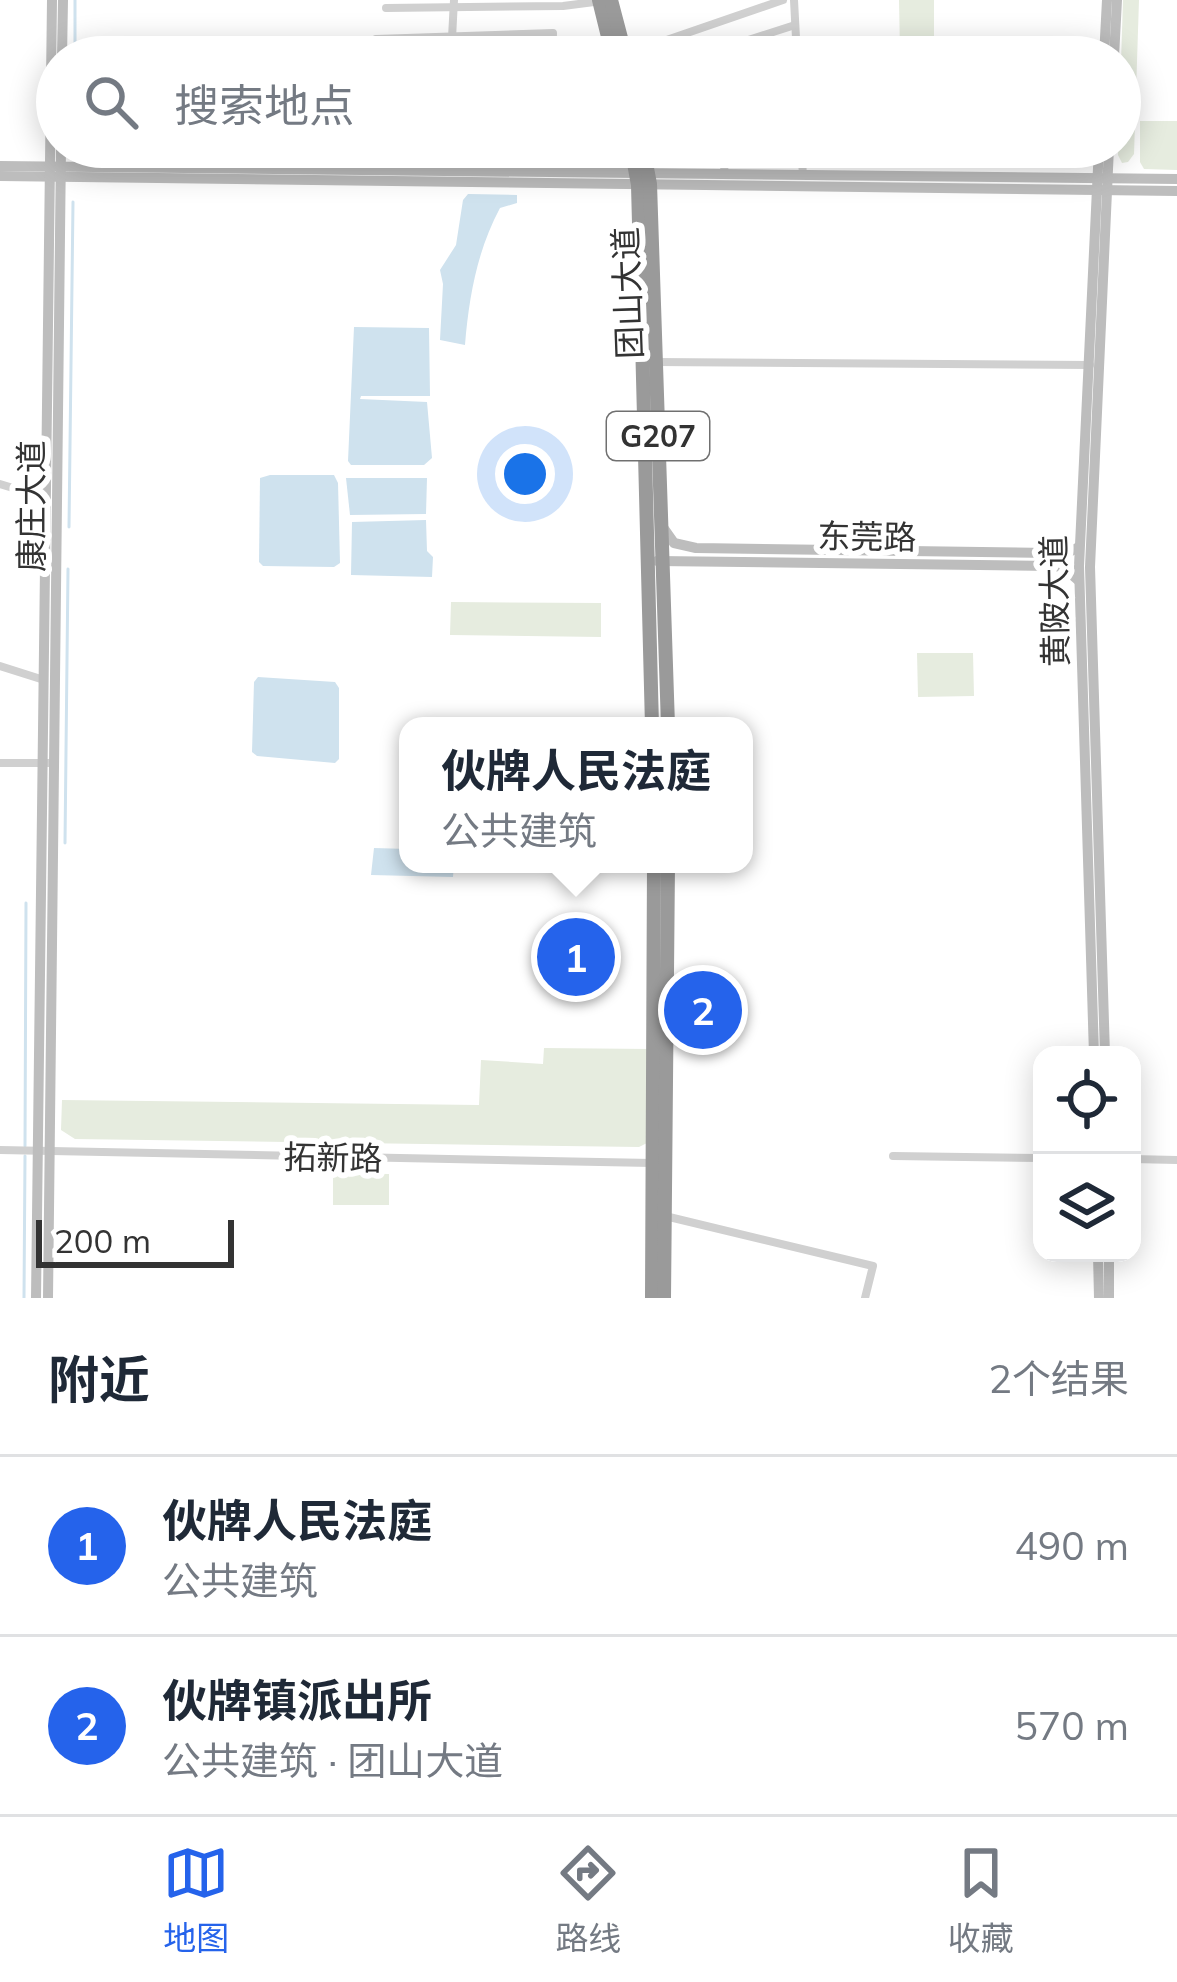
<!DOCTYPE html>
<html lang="zh">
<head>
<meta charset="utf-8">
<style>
	:root { --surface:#fff; --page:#f2f2f3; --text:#1f2937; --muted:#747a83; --line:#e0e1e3; --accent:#2563eb }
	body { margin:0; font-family:Mulish,"Noto Sans SC",sans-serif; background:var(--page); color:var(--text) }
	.controls { position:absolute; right:36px; bottom:36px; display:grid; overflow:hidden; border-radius:24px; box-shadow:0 6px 30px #0003 }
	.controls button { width:108px; height:108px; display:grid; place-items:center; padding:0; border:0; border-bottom:3px solid var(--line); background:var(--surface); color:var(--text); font:60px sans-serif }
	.scale { position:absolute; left:36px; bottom:30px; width:198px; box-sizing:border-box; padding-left:12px; border:6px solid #333; border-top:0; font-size:33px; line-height:42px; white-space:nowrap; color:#333; -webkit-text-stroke:9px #fff; paint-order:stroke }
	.you { position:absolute; left:525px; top:474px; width:42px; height:42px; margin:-30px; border:9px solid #fff; border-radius:50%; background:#1a73e8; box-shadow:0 0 0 18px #1a73e833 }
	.badge { display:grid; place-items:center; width:78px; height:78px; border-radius:50%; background:var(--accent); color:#fff; font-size:39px; font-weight:700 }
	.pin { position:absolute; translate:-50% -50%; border:6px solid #fff; box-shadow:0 3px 12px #0006 }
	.popup { position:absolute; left:399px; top:717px; width:354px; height:156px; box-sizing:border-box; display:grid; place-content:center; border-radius:24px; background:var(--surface); filter:drop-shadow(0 3px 9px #0005); font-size:39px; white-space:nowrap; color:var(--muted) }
	.popup b { font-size:45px; color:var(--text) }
	.popup::after { content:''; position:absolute; left:50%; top:100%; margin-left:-24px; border:24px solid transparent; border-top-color:var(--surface) }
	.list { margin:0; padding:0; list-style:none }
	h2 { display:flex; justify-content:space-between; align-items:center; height:156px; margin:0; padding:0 48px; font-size:51px }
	h2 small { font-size:39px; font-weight:400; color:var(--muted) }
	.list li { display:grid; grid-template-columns:78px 1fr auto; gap:36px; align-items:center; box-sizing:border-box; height:180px; padding:0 48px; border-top:3px solid var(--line) }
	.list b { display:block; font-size:45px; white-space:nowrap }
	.list p { margin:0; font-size:39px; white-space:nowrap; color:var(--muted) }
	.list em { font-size:39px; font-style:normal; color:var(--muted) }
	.icon { flex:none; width:66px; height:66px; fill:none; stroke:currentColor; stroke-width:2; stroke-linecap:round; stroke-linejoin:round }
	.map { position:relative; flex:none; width:1177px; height:1298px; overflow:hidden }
	.search { position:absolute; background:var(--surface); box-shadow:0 6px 30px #0003; left:36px; right:36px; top:36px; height:132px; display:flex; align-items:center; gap:30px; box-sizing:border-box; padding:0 42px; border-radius:66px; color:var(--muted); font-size:45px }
	.sheet { height:516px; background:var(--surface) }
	nav { display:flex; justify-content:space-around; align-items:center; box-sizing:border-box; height:168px; border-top:3px solid var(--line); background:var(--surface); font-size:33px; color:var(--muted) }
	nav a { display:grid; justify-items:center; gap:6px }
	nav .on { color:var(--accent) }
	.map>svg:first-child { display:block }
</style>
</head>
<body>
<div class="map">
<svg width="1177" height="1298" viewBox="0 0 1177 1298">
	<rect width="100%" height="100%" fill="#fff"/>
	<g fill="#e6ecdf">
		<path d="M899 0H934V41L900 52Z"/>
		<path d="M1123 0H1139L1134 154 1128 162 1122 163 1118 155Z"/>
		<path d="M1140 121H1177V170L1144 169 1140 162Z"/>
		<path d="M451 602 601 603V637L450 635Z"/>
		<path d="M917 653H973L974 696 918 697Z"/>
		<path d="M544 1048 650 1049 649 1142 639 1147 75 1139 61 1130 62 1100 479 1105 481 1060 543 1064Z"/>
		<path d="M333 1173 389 1174V1205H333Z"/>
	</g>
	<g fill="#cfe2ee">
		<path d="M460 147H566L556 161 457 159Z"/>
		<path d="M468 194 517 195V203L500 208C477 251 469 297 465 345L440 340 443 284 440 270 456 245 463 200Z"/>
		<path d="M354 327 429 328 430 396H361L360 399 427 402 432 458 424 465H351L348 461Z"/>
		<path d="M270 475H334L338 483 340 563 334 567 263 566 259 562 260 478Z"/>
		<path d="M346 478H427L426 514 350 515Z"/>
		<path d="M426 520 427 551 433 557 432 577 351 575 352 522Z"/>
		<path d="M258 677 335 682 339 688V759L335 763 257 756 252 752 254 682Z"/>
		<path d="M374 848 408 849V864H454L453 877 371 875Z"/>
	</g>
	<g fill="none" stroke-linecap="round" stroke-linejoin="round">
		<g stroke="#cfe2ee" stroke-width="3">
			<path d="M75 57V0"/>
			<path d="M69 527 73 202"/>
			<path d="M65 843 68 569"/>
			<path d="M25 1146 26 903"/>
			<path d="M24 1298 25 1156"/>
		</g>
		<g stroke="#d0d0d0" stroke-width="8">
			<path d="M794 0 797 57"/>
			<path d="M386 8 563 6 602 1"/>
			<path d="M376 39 553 33 552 57"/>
			<path d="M626 54 783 0"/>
			<path d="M451 57 454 0"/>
			<path d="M696 57 795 25"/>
			<path d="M722 147 725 175"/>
			<path d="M801 147 803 175"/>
			<path d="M446 171 448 147"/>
			<path d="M655 362 1090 365"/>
			<path d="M0 484 46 498"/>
			<path d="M0 666 44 680"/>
			<path d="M0 763H55"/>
			<path d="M0 1150 652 1163"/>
			<path d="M893 1156 1042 1158"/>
			<path d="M1132 1159 1177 1160"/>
			<path d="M665 1216 873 1266 865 1298"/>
		</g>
		<g stroke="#bdbdbd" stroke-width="10">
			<path d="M62 57 63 0"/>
			<path d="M1104 57 1107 0"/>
			<path d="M1114 57 1117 0"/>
			<path d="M0 166 1177 179"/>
			<path d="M0 176 1177 191"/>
			<path d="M662 526 674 543 696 548 1049 553 1069 552 1079 547"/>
			<path d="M657 561 1051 566 1063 567 1079 581"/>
			<path d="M1094 1055 1079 566 1099 147"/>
			<path d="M1105 1055 1090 567 1109 147"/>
			<path d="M1098 1253 1099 1298"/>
			<path d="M1109 1253V1298"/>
			<path d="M36 1298 52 0"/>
			<path d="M48 1298 61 147"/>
		</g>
		<g stroke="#9a9a9a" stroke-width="14">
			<path d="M599 0 613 57"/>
			<path d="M611 0 626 57"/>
			<path d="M631 147 638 185 652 726"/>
			<path d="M643 147 650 184 668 726"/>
			<path d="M652 1298 654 864"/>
			<path d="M664 1298 668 864"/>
		</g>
	</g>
	<g text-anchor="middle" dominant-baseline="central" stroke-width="12" stroke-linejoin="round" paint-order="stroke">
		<rect fill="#fff" stroke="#707070" stroke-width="3" x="607" y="412" width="102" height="48" rx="9"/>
		<g font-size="30" font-weight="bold" fill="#333">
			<text x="658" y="436">G207</text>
		</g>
		<g font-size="33" fill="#333" stroke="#fff">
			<text transform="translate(627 293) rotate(-92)">团山大道</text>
			<text transform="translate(30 506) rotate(-90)">康庄大道</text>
			<text transform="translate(867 536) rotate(1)">东莞路</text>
			<text transform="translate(1054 601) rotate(-91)">黄陂大道</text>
			<text transform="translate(333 1157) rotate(1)">拓新路</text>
		</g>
	</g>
</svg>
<div class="controls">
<button><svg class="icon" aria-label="locate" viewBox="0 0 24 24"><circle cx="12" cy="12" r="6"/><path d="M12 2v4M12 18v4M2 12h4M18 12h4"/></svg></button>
<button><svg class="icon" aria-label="layers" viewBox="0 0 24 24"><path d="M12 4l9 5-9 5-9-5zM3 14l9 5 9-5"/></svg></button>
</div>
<div class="scale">200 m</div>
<div class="you"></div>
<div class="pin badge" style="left:576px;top:957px">1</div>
<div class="popup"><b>伙牌人民法庭</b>公共建筑</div>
<div class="pin badge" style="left:703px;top:1010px">2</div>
<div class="search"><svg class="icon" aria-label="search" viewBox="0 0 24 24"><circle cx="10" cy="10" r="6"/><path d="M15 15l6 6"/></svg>搜索地点</div>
</div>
<section class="sheet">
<h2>附近<small>2个结果</small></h2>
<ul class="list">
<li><span class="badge">1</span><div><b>伙牌人民法庭</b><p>公共建筑</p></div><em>490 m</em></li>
<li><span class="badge">2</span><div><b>伙牌镇派出所</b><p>公共建筑 · 团山大道</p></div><em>570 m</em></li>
</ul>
</section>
<nav>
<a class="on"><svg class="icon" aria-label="map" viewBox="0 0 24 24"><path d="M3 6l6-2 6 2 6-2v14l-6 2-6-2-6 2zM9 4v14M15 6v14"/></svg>地图</a>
<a><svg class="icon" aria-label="directions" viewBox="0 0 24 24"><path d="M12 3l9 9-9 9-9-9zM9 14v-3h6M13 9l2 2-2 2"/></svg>路线</a>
<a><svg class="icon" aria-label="saved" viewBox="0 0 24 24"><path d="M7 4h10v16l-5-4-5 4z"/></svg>收藏</a>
</nav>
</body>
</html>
